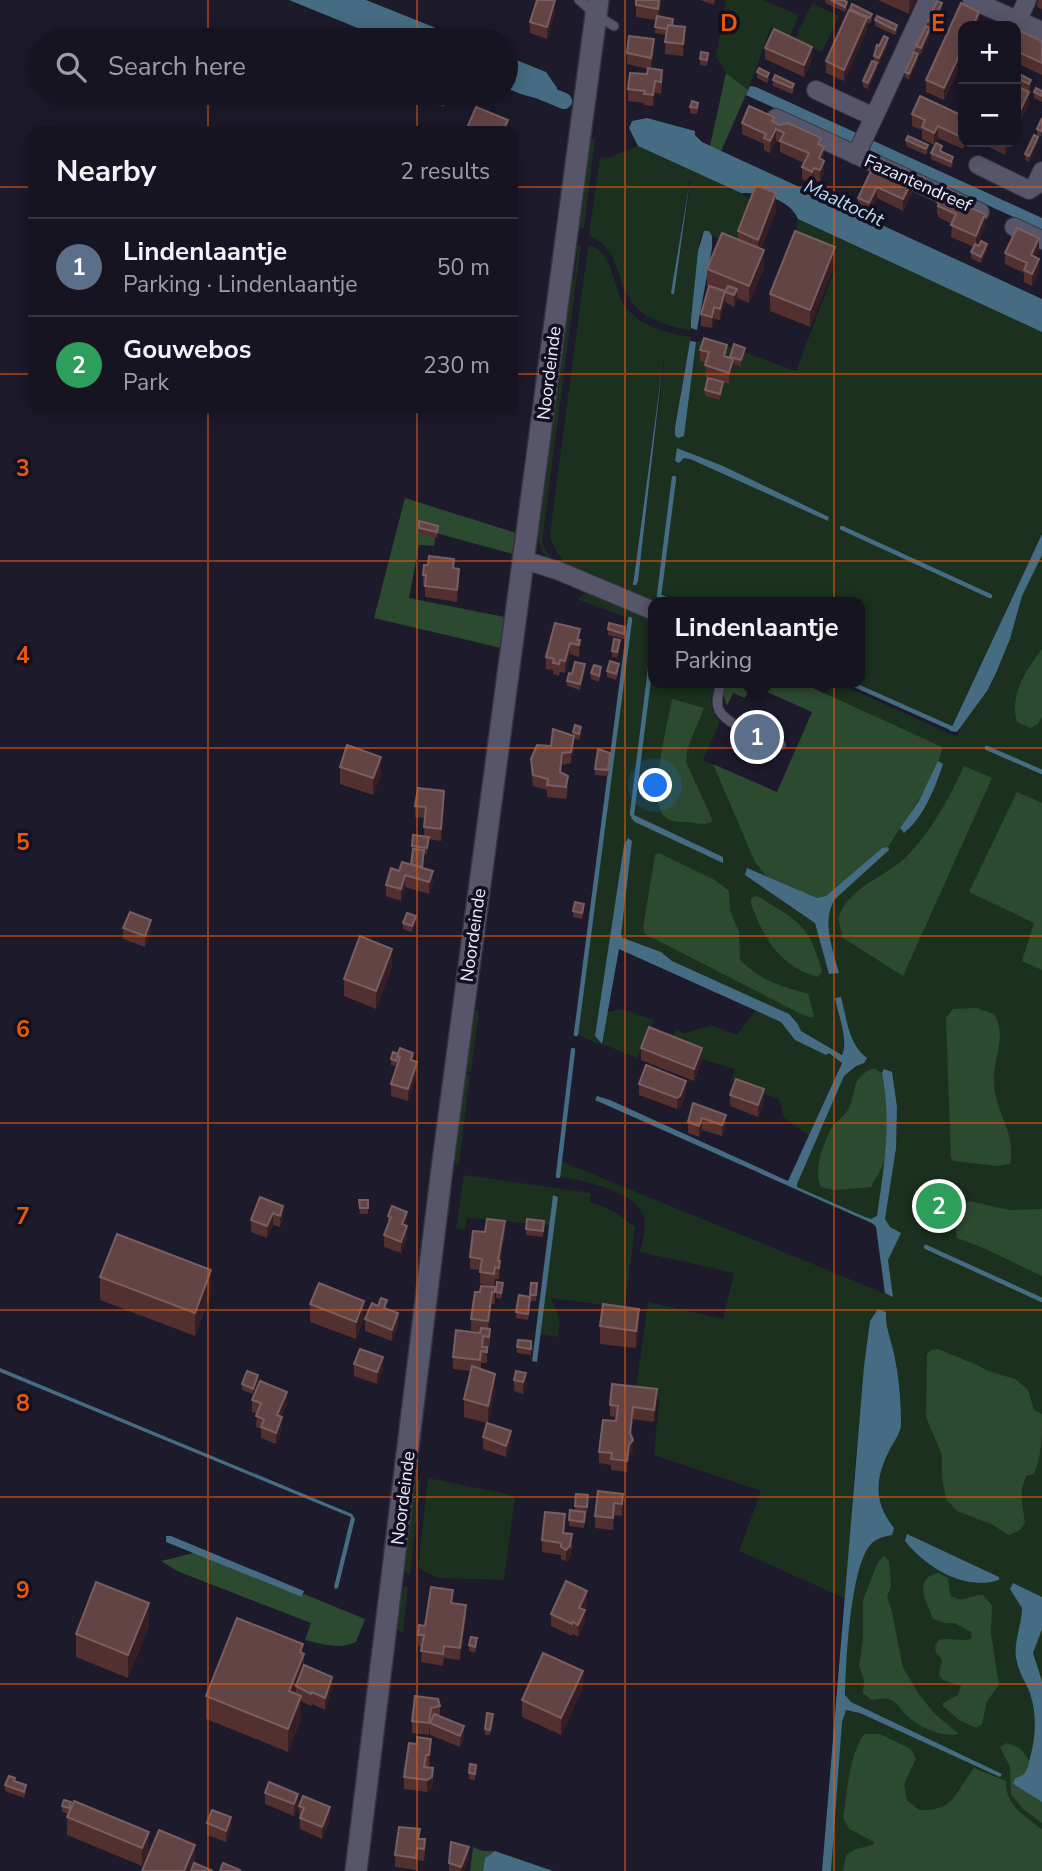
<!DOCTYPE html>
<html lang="en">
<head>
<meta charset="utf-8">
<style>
	:root { --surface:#151420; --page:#22212d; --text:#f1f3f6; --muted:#9d9ea5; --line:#34333e; --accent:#8c9099 }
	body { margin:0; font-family:"Nunito Sans",sans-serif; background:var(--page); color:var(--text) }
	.controls { position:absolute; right:21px; top:21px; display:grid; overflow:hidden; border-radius:14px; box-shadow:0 4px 18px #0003 }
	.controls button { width:63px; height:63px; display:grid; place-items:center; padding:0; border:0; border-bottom:2px solid var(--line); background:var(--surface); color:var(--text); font:35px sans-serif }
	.you { position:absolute; left:656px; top:786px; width:24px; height:24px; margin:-18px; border:5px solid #fff; border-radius:50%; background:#1a73e8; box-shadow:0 0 0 10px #1a73e833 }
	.badge { display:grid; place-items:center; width:46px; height:46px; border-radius:50%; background:var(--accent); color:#fff; font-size:23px; font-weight:700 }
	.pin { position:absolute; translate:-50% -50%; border:4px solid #fff; box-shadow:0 2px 7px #0006 }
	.popup { position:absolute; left:648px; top:597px; width:217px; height:91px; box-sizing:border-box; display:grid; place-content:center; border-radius:14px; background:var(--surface); filter:drop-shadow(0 2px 5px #0005); font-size:23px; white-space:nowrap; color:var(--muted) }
	.popup b { font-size:26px; color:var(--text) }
	.popup::after { content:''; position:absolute; left:50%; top:100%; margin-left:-14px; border:14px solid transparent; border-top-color:var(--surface) }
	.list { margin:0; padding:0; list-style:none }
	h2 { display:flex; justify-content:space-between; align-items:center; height:91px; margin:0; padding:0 28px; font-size:30px }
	h2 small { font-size:23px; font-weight:400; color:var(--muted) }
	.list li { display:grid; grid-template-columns:46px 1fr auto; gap:21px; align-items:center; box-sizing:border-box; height:98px; padding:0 28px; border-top:2px solid var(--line) }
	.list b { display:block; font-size:26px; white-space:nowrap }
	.list p { margin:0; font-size:23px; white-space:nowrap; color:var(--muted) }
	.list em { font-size:23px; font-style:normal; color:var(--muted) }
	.icon { flex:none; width:38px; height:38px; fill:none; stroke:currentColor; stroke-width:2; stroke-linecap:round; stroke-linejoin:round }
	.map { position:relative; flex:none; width:1042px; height:1871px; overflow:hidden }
	.search { position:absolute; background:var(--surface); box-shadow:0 4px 18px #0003; left:28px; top:28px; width:490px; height:77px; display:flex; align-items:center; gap:18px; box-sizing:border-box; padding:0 24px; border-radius:38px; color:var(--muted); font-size:26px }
	.panel { position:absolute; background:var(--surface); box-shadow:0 4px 18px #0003; left:28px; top:126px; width:490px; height:287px; border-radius:14px }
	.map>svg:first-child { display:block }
</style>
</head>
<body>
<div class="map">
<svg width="1042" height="1871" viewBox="0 0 1042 1871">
	<rect width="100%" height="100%" fill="#1c1a2b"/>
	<g fill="#1b301e" fill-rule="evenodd">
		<path d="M726 0H764L799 15 790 36 771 27 748 90 726 73 716 57Z"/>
		<path d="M812 3 839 16 822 52 795 39Z"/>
		<path d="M590 139H595L584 228H580L576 223Z"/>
		<path d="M638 146 741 193 755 203 738 245 712 236 709 231H704L700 239 691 331C673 326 654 323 640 311 613 288 626 253 589 235L600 157 608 158ZM691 180 674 293 672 294 689 181Z"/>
		<path d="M798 219 1042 332V534L951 728 850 683H860V602H673L660 596 658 602H654L564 566C560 551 551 549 550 533L588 246C613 246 613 291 626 308 641 326 668 334 691 337L680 395 692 364 696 342 707 339 796 371 836 265 794 249ZM663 362 664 364 637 584 633 582ZM679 448 829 517 828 521 690 459 685 458 679 463Z"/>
		<path d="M578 245H581L564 372 556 371 568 283 574 279Z"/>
		<path d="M556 374H564L542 541 546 551 556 564C543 556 538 548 538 533Z"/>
		<path d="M1042 547V1871H828L870 1321 855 1465 846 1599 739 1551 761 1491 654 1455 659 1399 635 1395 648 1302 723 1319 734 1273 640 1252C642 1241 648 1225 643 1214 631 1189 582 1181 558 1176L560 1161 884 1293 880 1225H874L794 1189 849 1053C833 1056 818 1041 803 1032 743 998 678 969 616 938L629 838 625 839 595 1036 601 1045 576 1034 630 619 577 599 593 588 654 615V683H716L711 697 712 709 718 711 716 717 720 722 703 760 713 764 715 769 780 798 833 683H838L957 737Z"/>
		<path d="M622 1009 654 1020 637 1058 602 1044 607 1012Z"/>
		<path d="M756 1010 781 1022 842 1061 809 1136 784 1118 779 1099 731 1081 735 1069 704 1060 670 1045 676 1029 685 1033 711 1025 737 1035Z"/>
		<path d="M474 1011H479L471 1072 462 1071 469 1014Z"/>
		<path d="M462 1074 470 1075 459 1164 454 1163 450 1159Z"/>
		<path d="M464 1175 591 1193 590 1202C598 1205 606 1207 614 1212 622 1217 626 1222 635 1226L625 1308 551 1298 560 1320 558 1337 540 1334 558 1196 553 1195 549 1225 467 1218 465 1230 456 1229Z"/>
		<path d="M421 1478 410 1575 402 1570 411 1491 416 1480Z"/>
		<path d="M428 1478 507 1494 515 1498 504 1580 438 1578 418 1568Z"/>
		<path d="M404 1587H408L403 1633 395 1628 400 1589Z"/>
	</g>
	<g fill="#2c4a30">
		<path d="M726 73 748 90 721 151 710 146Z"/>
		<path d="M405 498 516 533 513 554 436 533 434 546 419 545 409 598 505 617 501 648 374 618Z"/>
		<path d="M1042 649V717L1038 724 1030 728 1017 722C1009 695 1026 670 1042 649Z"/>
		<path d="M727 683H802L942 747C940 773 903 823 888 847L882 848 826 896 817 898 808 895 766 876 755 862 713 764 777 792 812 712 751 685 745 698 733 693 727 706 723 694Z"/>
		<path d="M672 699 704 708 687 750 686 762 713 821C705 826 695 823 686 822 680 822 670 822 665 817 647 801 668 722 672 699Z"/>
		<path d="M964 766 992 778 903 976 843 938 838 919C848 885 887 878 909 854 933 829 950 796 964 766Z"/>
		<path d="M1017 792 1042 803V970L1022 961 1034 923 969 892Z"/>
		<path d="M659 853 715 880 729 891 730 910 739 932 740 960C763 982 779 985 808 994L814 1016 811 1018 799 1013 645 934 643 928 655 855Z"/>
		<path d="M757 896C798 920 810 925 822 972L817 977C778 964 765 940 751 904V898Z"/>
		<path d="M976 1008 994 1014C1008 1036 992 1060 994 1084 995 1112 1017 1134 1010 1164L998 1166 954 1161 951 1158 946 1018 953 1009Z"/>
		<path d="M874 1068 882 1073C888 1101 893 1135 884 1162 881 1171 875 1179 871 1187L834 1190 821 1187C813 1171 823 1144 831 1129 836 1121 844 1117 849 1108 857 1089 851 1077 874 1068Z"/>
		<path d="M969 1201 1009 1210 1042 1209V1276L981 1247 957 1238C955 1222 954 1211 969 1201Z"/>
		<path d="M938 1349 977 1365 988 1371 1015 1379 1028 1390 1034 1410 1042 1414C1042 1433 1042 1456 1034 1474L1026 1476 1022 1488V1502L1025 1523 1020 1530 1009 1535 991 1524 957 1511 946 1499 942 1478V1455L926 1417 927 1354 931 1350Z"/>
		<path d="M194 1553 297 1595 302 1597 304 1594 365 1619 356 1642C340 1650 322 1644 305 1640L311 1623 177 1571 161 1561Z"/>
		<path d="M884 1556 889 1561 891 1586 887 1597 892 1612 903 1668 920 1696 935 1714 959 1734C943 1738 921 1728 908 1717 903 1713 899 1704 893 1701 887 1697 878 1699 872 1700L863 1693 864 1680 859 1666 863 1639V1600L878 1562Z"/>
		<path d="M938 1573 948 1578 950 1595C964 1605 967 1595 983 1595L992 1605 991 1634 999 1685 987 1701 982 1724 976 1728 959 1720 943 1706V1703L958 1695 961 1686 943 1680 939 1675C940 1664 946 1661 936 1653L935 1646 939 1640C951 1637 962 1643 972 1638L971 1632 954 1623H944L933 1619C928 1603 911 1579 938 1573Z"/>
		<path d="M864 1734H880L911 1749 916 1759 904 1784 907 1800 919 1810C956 1811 954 1793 974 1768L1006 1781C1005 1805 1024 1816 1042 1829V1871H843L846 1855 856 1849 873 1845 874 1842 849 1829 843 1817C849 1786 847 1761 864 1734Z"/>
		<path d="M1007 1743 1020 1748 1030 1762 1025 1774 1013 1784 1042 1802V1823L1023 1809 1011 1794 1010 1767 1000 1747Z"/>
		<path d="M473 1847 483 1851H495L485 1858 483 1871H470Z"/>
	</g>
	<g fill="#456c82">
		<path d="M289 0H366L466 40H387Z"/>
		<path d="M506 56 546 72 557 88 554 97C536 101 522 95 506 88Z"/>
		<path d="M750 86 756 87 1042 218V230L746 95Z"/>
		<path d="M647 118 695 131V135L702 142 1042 299V332L798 219C790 199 760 192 741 193L638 146 629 128 632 121Z"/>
		<path d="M690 180 674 294H672L671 293Z"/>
		<path d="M704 231H709L712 236V248L697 330 691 328V320L698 251Z"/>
		<path d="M690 341 696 342 684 436 678 438 675 435V428Z"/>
		<path d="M663 362 638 581 636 585H633Z"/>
		<path d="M677 448 723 466 829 517 828 521 690 459 684 458 679 463 675 461Z"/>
		<path d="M1042 534V555L1022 596 1010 639 996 673 987 691 957 732 950 731Z"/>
		<path d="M938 761 943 764C935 788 924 817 904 833L900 828 919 801Z"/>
		<path d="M632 814 723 857V863L635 822 631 818Z"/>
		<path d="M628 838 632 841 621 935 623 938 661 952 672 961 789 1014 797 1023 801 1031 842 1055C849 1041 838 1014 835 998L841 997C847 1019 848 1044 867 1058L864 1063 856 1066 844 1076 797 1184V1187L865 1217 871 1219 877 1216C884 1166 892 1124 882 1073L884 1069 892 1072 897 1107 896 1148 885 1219 890 1227 901 1233 888 1260 893 1297 885 1293 876 1227 872 1223 595 1100 597 1096 610 1100 788 1181 842 1063 829 1053 826 1055 795 1040 781 1022 619 949 602 1044 595 1036 624 845Z"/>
		<path d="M888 847 889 850 835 899C821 921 833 950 839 973L829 974 815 923 745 875 747 868 817 898 826 896 882 848Z"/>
		<path d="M553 1195 558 1197 537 1362 532 1361Z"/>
		<path d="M878 1309 886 1312C885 1327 891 1339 894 1354 899 1377 901 1401 901 1424 901 1433 894 1441 890 1449 875 1478 873 1502 894 1528L892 1535C885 1536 878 1538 872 1543 850 1564 846 1663 845 1695L851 1702 1002 1774 1000 1777 860 1713 846 1710 842 1722 831 1871H822L864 1366 870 1321Z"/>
		<path d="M0 1368 352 1514 355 1519 338 1588 335 1589 334 1587 351 1517 0 1372Z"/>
		<path d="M907 1534 999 1577V1580C964 1591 927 1568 905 1541Z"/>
		<path d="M166 1536H171L304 1591 302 1597 297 1595 166 1542Z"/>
		<path d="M1013 1583 1042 1597V1629L1033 1653 1042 1681V1802L1013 1784 1015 1778C1027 1775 1027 1770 1030 1758 1036 1736 1037 1715 1030 1693 1026 1683 1019 1673 1017 1662 1012 1644 1022 1626 1022 1608L1010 1589Z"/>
		<path d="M495 1851 553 1871H483L485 1858Z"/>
	</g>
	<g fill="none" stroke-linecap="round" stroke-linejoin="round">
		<g stroke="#456c82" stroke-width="4.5">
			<path d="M842 528 990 596"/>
			<path d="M673 602 659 596 674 478"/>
			<path d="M850 683 951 728"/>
			<path d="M987 748 1042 772"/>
			<path d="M632 814 654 638"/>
			<path d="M576 1034 630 619"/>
			<path d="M558 1176 573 1050"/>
			<path d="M926 1247 1042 1300"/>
		</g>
		<path stroke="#456c82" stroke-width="16" d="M506 77 564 101"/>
		<defs>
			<g id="service">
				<path d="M579 0 596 15 614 26"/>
				<path d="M721 683C719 691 715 702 719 710 727 726 764 737 781 745"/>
			</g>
			<g id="minor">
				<path d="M972 0 1042 31"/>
				<path d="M1018 20 1027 0"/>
				<path d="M816 90 874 117 928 0"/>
				<path d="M776 118 980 212"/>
				<path d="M856 155 874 117"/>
				<path d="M978 165 1029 190 1035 186 1042 171"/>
				<path d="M1014 227 1042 240"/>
				<path d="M524 560 559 571 654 611"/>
			</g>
			<path id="secondary" d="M356 1871 442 1169 598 0"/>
		</defs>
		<use href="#service" stroke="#353341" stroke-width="11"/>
		<use href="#minor" stroke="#353341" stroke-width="20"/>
		<use href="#secondary" stroke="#353341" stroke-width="24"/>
		<use href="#service" stroke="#565569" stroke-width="9"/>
		<use href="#minor" stroke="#565569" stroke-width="18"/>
		<use href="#secondary" stroke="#565569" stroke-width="21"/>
	</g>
	<g fill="#52302f">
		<path d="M535 0H555V12L547 39 530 33V22L537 1Z"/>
		<path d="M636 0H661L659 17 673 25 685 39 683 56 665 54 666 35 655 33 656 20 636 17Z"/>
		<path d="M700 0H715L714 5Z"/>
		<path d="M825 0H831L847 8 845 12 825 3Z"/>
		<path d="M878 0H915L909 14Z"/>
		<path d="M1038 0H1042V9L1037 7Z"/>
		<path d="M961 3 979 12V23L978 26H963V59L944 100 926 92V80Z"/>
		<path d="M850 9 872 19 870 24 867 23V30L844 81 826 73V61Z"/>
		<path d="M942 9 933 29 928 27V21Z"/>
		<path d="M875 20 897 31 895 35 875 26Z"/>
		<path d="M1016 29 1042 41V75L1016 63Z"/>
		<path d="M930 34 921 54 916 52V46Z"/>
		<path d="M888 44 879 64 874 62V56L879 46Z"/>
		<path d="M765 48 812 59 804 77 765 59Z"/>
		<path d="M654 51 651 69 662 82 661 94 655 93 653 106 644 105V103L628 101V89L647 74 648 69 627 64V53Z"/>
		<path d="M700 59H708L707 66 700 65Z"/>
		<path d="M918 60 909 80 905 77V72Z"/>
		<path d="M759 68 769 79 767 83 757 78V72Z"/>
		<path d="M877 69 868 89 863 87V81Z"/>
		<path d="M775 75 794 90 792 94 773 86V80Z"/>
		<path d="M1016 79 1019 80H1031V92L1029 96V104L1016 131Z"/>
		<path d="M1042 91V102L1034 98V92Z"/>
		<path d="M428 93H449L444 107 428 102Z"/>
		<path d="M690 107 698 109 697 114 690 113Z"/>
		<path d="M912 114 963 116V142H966L963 149 938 138 934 145 922 139V130L912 126Z"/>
		<path d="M1042 118 1041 137 1037 135V129Z"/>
		<path d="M774 122 821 145 824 159 823 160 824 173 820 182 814 180 812 184 802 179V167L804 163 780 152V143L776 141 770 153 764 150V144L742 134V123Z"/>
		<path d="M906 140 928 151 926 155 906 146Z"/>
		<path d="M987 142H1011L1005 155 987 146Z"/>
		<path d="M1038 142 1029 162 1025 160V154Z"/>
		<path d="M942 152 953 163 951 168 931 159V153Z"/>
		<path d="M871 171 912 193 903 211 877 198 869 215 858 210V198Z"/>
		<path d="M937 202 985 225 977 245 987 250 981 263 971 258V252L974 247 951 237 952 224 938 217V215L937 214Z"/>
		<path d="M776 211 761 249 764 268 749 303 737 298 734 307 725 302 720 320 714 319 712 328 701 326V314L709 287 707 286V269L738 240V231Z"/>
		<path d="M1039 250 1035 257 1039 271 1032 286 1024 282V273L1005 264V253Z"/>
		<path d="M835 264 810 327 770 311V294Z"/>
		<path d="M734 344 745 354 741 366 733 364V370L729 384 723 382 720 400 705 396V390L711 379 705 377 706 363 700 361V350L730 358Z"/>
		<path d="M419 521 438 531 437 538 419 534Z"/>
		<path d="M454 568 459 580 457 602 425 597V587L423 586V575Z"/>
		<path d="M580 629V652L579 657 570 654 565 673 560 672 559 676 553 674V670L546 669V657Z"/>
		<path d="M608 629 625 633 624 639 608 635Z"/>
		<path d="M620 646 617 658 612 657V651Z"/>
		<path d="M585 670 580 690 567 686V681L572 674Z"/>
		<path d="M619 670 616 680 607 677V671Z"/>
		<path d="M591 673H601L599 682 591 679Z"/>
		<path d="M573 732 581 733 579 740 574 738V748L571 763 562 765 561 773 568 788 566 799 547 797V790L533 786 531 771V759L551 746 573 736Z"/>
		<path d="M610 759 608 776 595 775V769Z"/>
		<path d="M340 767 381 774 373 795 340 784Z"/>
		<path d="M444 803 441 841 429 839 427 854H424L423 868 433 882 429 894 405 887 401 901 386 896V885L399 871 411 864 413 852H412V846L424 836 425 818 415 817V806Z"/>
		<path d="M584 910 582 919 573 917V911Z"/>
		<path d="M416 922 412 932 403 929V923Z"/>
		<path d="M123 928 151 932 145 947 123 939Z"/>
		<path d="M392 966 376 1009 344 996V979Z"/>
		<path d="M641 1048 702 1060 694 1081 641 1060Z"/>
		<path d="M393 1052 413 1061 417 1074 408 1101 391 1096V1084L397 1067V1063L396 1066 391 1065V1059Z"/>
		<path d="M639 1084 686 1093 680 1108 677 1109 639 1095Z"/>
		<path d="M730 1095 764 1101 758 1117 730 1106Z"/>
		<path d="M693 1103 726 1126 722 1136 702 1130 699 1137 688 1133V1122Z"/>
		<path d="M260 1197 283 1218 280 1227 273 1225 267 1238 251 1232V1220Z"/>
		<path d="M359 1200H368V1214H360Z"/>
		<path d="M388 1216 407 1224V1238L401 1253 384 1247V1235L388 1225Z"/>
		<path d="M527 1219 544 1221 543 1237 526 1235Z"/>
		<path d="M485 1232 505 1233 500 1261 499 1279H495L494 1286 480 1284V1270L470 1269V1257Z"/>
		<path d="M100 1277 211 1293 195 1336 100 1300Z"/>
		<path d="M531 1283 537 1289 536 1301H530L528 1320 516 1318V1312L530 1296Z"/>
		<path d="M495 1287V1304H492L489 1329 490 1340 489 1348H487V1363H481V1369L495 1391 488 1423 511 1442 506 1457 483 1449V1437L487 1423 464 1417V1399L471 1371 453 1369V1357L480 1333V1332L471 1330V1319L480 1292Z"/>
		<path d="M503 1289 501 1299 496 1298V1292Z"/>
		<path d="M310 1304 364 1318 356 1339 310 1322Z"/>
		<path d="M387 1309 398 1325 392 1341 365 1331V1319Z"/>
		<path d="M600 1326H639L636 1348 600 1344Z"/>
		<path d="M531 1341V1355L517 1353V1347Z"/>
		<path d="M354 1364 383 1368 377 1384 354 1376Z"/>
		<path d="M516 1371 526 1385 523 1394 514 1391V1380Z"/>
		<path d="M258 1381 253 1394 242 1390V1384Z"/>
		<path d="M252 1400 287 1404 281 1417 282 1429 276 1444 261 1438V1429L256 1427 257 1413 252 1412Z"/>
		<path d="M657 1401 654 1422 633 1419 631 1436 633 1452 629 1457 627 1472 611 1470V1465L599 1463V1452L616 1421 617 1417 610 1416V1405Z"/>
		<path d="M623 1494 622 1516 614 1515 613 1530 595 1528V1516Z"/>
		<path d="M588 1495 587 1513H585L584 1528 569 1526V1520L575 1511V1506Z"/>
		<path d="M565 1526 564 1533 572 1546 570 1558 566 1561 561 1559V1555L542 1552V1540Z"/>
		<path d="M587 1603 584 1610 585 1622 578 1637 573 1634 572 1636 551 1626V1614Z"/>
		<path d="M453 1604 466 1617 460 1660 444 1658 443 1666 421 1662 422 1647 418 1646V1635L425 1626Z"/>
		<path d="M149 1626 128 1678 76 1657V1634Z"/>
		<path d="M477 1644 475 1653 469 1651V1645Z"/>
		<path d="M303 1654 304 1665 332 1688 325 1710 312 1704 311 1706 301 1701V1719L288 1752 206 1719V1696Z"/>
		<path d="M583 1688 561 1735 522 1717V1700Z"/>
		<path d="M415 1696 440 1706V1716L464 1737 460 1747 430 1735V1725L429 1735 412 1733V1721Z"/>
		<path d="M493 1720 490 1735H485V1729Z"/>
		<path d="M417 1744 431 1751 429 1767 433 1779 432 1788 427 1792 404 1789V1777Z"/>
		<path d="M470 1764 476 1765 475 1780 469 1779Z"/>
		<path d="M15 1781 26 1791 24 1798 5 1791V1785Z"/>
		<path d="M265 1793 298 1806 294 1816 265 1804Z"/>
		<path d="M71 1802 69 1814 62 1812V1806Z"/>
		<path d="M299 1806 330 1819 322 1839 300 1829Z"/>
		<path d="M67 1817 149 1849 142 1866 67 1835Z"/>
		<path d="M207 1823 231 1829 226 1842 207 1835Z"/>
		<path d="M420 1839 425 1851 424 1861 417 1860 416 1870 395 1867V1855Z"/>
		<path d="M469 1859 464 1871H449V1863Z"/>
	</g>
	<g fill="#361f24">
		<path d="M555 0V12L547 39V27Z"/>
		<path d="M659 0H661L658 20V9Z"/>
		<path d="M910 0H915L909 14V2Z"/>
		<path d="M942 3V9L933 29V23Z"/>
		<path d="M979 12V23L978 26H973Z"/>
		<path d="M867 18V30L844 81V70Z"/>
		<path d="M685 27V39L683 56V44Z"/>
		<path d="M930 28V34L921 54V48Z"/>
		<path d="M888 38V44L879 64V58Z"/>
		<path d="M654 39V51L651 70V58Z"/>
		<path d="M812 47V59L804 77V65Z"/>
		<path d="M963 47V59L944 100V88Z"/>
		<path d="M918 54V60L909 80V74Z"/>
		<path d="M877 63V69L868 89V83Z"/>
		<path d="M1031 80V92L1029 96V84Z"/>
		<path d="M655 81V93L653 106V95Z"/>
		<path d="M1029 92V104L1016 131V119Z"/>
		<path d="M445 93H449L444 107V96Z"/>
		<path d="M508 120V131H503Z"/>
		<path d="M938 126V138L934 145V133Z"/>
		<path d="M776 129V141L770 153V141Z"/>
		<path d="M1038 137V142L1029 162V156Z"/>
		<path d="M1005 142H1011L1005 155Z"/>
		<path d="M824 147V159L819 170V158Z"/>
		<path d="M824 161V173L820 182V170Z"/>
		<path d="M814 168V180L812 184V172Z"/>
		<path d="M912 181V193L903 211V199Z"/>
		<path d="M877 187V198L869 215V203Z"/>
		<path d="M776 193V211L758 257V240Z"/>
		<path d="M985 214V225L976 248V236Z"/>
		<path d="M1039 238V250L1031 267V255Z"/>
		<path d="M987 244V250L981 263V257Z"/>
		<path d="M835 247V264L810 327V310Z"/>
		<path d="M764 250V268L749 303V286Z"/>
		<path d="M1039 259V271L1032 286V274Z"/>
		<path d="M737 289V301L734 307V295Z"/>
		<path d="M725 291V302L720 320V309Z"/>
		<path d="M714 307V319L712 328V317Z"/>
		<path d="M745 348V354L741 366V360Z"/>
		<path d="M733 359V370L729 384V373Z"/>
		<path d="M459 569V580L457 602V590Z"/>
		<path d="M580 629V652L579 657V645L577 640Z"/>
		<path d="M570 643V654L565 673V661Z"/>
		<path d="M585 664V670L580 690V684Z"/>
		<path d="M574 736V748L571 763V752Z"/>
		<path d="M381 757V774L373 795V778Z"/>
		<path d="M444 791V803L441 841V829Z"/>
		<path d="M433 871V882L429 894V882Z"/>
		<path d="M405 875V887L401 901V889Z"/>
		<path d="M416 916V922L412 932V926Z"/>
		<path d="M151 920V932L145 947V936Z"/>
		<path d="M392 949V966L376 1009V991Z"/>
		<path d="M702 1048V1060L694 1081V1069Z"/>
		<path d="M417 1062V1074L408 1101V1089Z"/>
		<path d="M686 1081V1093L680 1108 677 1109V1098Z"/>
		<path d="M764 1089V1101L758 1117V1105Z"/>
		<path d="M726 1115V1126L722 1136V1125Z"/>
		<path d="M702 1118V1130L699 1137V1126Z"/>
		<path d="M283 1206V1218L280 1227V1216Z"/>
		<path d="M407 1212V1224L402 1236V1224Z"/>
		<path d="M273 1213V1225L267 1238V1226Z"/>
		<path d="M505 1221V1233L499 1268 498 1261Z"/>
		<path d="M407 1226V1238L401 1253V1242Z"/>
		<path d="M211 1270V1293L195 1336V1313Z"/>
		<path d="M492 1292V1304L488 1333V1321Z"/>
		<path d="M364 1301V1318L356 1339V1322Z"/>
		<path d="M639 1309V1326L636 1348V1331Z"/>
		<path d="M398 1313V1325L392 1341V1330Z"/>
		<path d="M383 1357V1368L377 1384V1372Z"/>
		<path d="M526 1373V1385L523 1394V1382Z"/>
		<path d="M495 1374V1391L488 1424V1406Z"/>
		<path d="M258 1375V1381L253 1394V1389Z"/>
		<path d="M657 1389V1401L654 1422V1410Z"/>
		<path d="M287 1392V1404L277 1427V1415Z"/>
		<path d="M633 1407V1419L630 1444 633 1440V1452L629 1457 627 1472V1461Z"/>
		<path d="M282 1417V1429L276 1444V1433Z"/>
		<path d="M511 1431V1442L506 1457V1446Z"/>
		<path d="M572 1534 570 1558 566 1561V1550Z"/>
		<path d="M587 1591V1603L579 1620V1608Z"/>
		<path d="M149 1603V1626L128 1678V1655Z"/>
		<path d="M466 1605V1617L460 1660V1648Z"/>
		<path d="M585 1610V1622L578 1637V1625Z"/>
		<path d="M303 1644 304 1677 296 1686V1698L289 1691Z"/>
		<path d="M583 1671V1688L561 1735V1718Z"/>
		<path d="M332 1677V1688L325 1710V1698Z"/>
		<path d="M301 1696V1719L288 1752V1729Z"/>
		<path d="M464 1726V1737L460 1747V1736Z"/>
		<path d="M431 1739V1751L429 1767V1755Z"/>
		<path d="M433 1768 432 1788 427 1792V1780Z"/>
		<path d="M298 1794V1806L294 1816V1804Z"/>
		<path d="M330 1807V1819L322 1839V1827Z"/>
		<path d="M231 1817V1829L226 1842V1831Z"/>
		<path d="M149 1832V1849L142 1866V1848Z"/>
		<path d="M195 1845V1863L191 1871H184Z"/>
		<path d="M469 1847V1859L464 1871H461V1867Z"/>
	</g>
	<g fill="#634445" stroke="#785e60" stroke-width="2">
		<path d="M537 0H555L547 27 530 22Z"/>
		<path d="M636 0H659L658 9 636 5Z"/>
		<path d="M831 0H843L847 2 845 7Z"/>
		<path d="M937 1 942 3 933 23 928 21Z"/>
		<path d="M961 3 979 12 973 26H963V47L944 88 926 80Z"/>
		<path d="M852 4 872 14 870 18 850 9Z"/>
		<path d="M849 10 867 18 844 70 826 61Z"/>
		<path d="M657 16 673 19 672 25H668L667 29 655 27Z"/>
		<path d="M877 16 897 25 895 30 875 20Z"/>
		<path d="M1000 21 1010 26H998Z"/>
		<path d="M668 25 685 27 683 44 665 42Z"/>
		<path d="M926 26 930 28 921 48 916 46Z"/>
		<path d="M774 29 812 47 804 65 765 48Z"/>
		<path d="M1016 29 1042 41V63L1016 51Z"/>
		<path d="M629 36 654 39 651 58 627 53Z"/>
		<path d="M884 36 888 38 879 58 874 56 877 45 879 46Z"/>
		<path d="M701 52 708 53 707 60 700 59Z"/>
		<path d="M914 52 918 54 909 74 905 72Z"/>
		<path d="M872 61 877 63 868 83 863 81Z"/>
		<path d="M648 68 662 70 661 82 655 81 653 95 644 94 645 91 628 89 630 73 647 74Z"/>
		<path d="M759 68 769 73 767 77 757 72Z"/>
		<path d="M775 75 794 84 792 88 773 80Z"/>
		<path d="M1021 75 1031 80 1029 84 1019 79Z"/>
		<path d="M1016 86 1029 92 1016 119Z"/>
		<path d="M1036 88 1042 91V96L1034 92Z"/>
		<path d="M920 96 963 116V138L938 126 934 133 922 127 925 120 912 114Z"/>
		<path d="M692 101 698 103 697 108 690 107Z"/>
		<path d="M749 106 774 117 772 121 779 125 788 123 821 138 818 144 824 147 819 158 824 161 820 170 814 168 812 172 802 167 809 153 780 141 784 133 776 129 770 141 764 138 766 134 742 123Z"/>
		<path d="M476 107 508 120 503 131H474L467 128Z"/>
		<path d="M1042 118V128L1041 131 1037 129Z"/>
		<path d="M1034 135 1038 137 1029 156 1025 154Z"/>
		<path d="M908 136 928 145 926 149 906 140Z"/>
		<path d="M936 143 942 146 940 151 953 157 951 162 931 153Z"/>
		<path d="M884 168 912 181 903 199 877 187 869 203 858 198 871 171 881 176Z"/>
		<path d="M756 185 776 193 758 240 738 231Z"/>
		<path d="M940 194 985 214 976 236 951 225 956 214 938 206 939 203 937 202Z"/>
		<path d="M1017 228 1039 238 1031 255 1039 259 1032 274 1024 270 1027 263 1005 253Z"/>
		<path d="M795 231 835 247 810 310 770 294Z"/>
		<path d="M722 233 764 250 749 286 707 269Z"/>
		<path d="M981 241 987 244 981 257 971 252 975 244 979 246Z"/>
		<path d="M709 286 725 291 720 309 714 307 712 317 701 314Z"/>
		<path d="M728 286 737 289 734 295 725 292Z"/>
		<path d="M704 338 727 345 724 356 733 359 729 373 705 365 709 352 700 350Z"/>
		<path d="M734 344 745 348 741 360 730 357Z"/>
		<path d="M708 378 723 382 720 394 705 390Z"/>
		<path d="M419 521 438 526 437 532 419 528Z"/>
		<path d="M429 556 454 559 453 568 459 569 457 590 425 586 426 575H423L424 565H428Z"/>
		<path d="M555 623 580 629 577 640H580L579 645 570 643 565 661 560 660 559 664 553 663 554 659 546 657Z"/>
		<path d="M609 623 625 627 624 634 608 629Z"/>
		<path d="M614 639 620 640 617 652 612 651Z"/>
		<path d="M610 661 619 664 616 674 607 671Z"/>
		<path d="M575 662 585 664 580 684 567 681 569 673 572 674Z"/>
		<path d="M594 665 601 667 599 676 591 673Z"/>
		<path d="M575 725 581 727 579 734 573 732Z"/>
		<path d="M553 729 574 736 571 752 562 753 560 772 568 776 566 787 547 785 548 779 533 775 531 759 537 745 551 746Z"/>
		<path d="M347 745 381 757 373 778 340 767Z"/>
		<path d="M598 749 610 753 608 770 595 769Z"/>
		<path d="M418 788 444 791 441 829 424 827 426 807 415 806Z"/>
		<path d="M413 835 429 837 427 848 412 846Z"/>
		<path d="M413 849 424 850 422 867 411 864Z"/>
		<path d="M402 862 433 871 429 882 405 875 401 889 386 885 391 868 399 871Z"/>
		<path d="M575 902 584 904 582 913 573 911Z"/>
		<path d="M130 912 151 920 145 936 123 928Z"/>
		<path d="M407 913 416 916 412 926 403 923Z"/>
		<path d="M360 936 392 949 376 991 344 979Z"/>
		<path d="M649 1027 702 1048 694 1069 641 1048Z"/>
		<path d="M400 1048 413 1053 411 1060 417 1062 408 1089 391 1084 400 1057 397 1056Z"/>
		<path d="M393 1052 398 1054 396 1061 391 1059Z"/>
		<path d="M646 1065 686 1081 680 1096 677 1098 639 1084Z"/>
		<path d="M736 1079 764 1089 758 1105 730 1095Z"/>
		<path d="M693 1103 726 1115 722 1125 702 1118 699 1126 688 1122Z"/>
		<path d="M260 1197 283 1206 280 1216 273 1213 267 1226 251 1220Z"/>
		<path d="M359 1200H368V1208H360Z"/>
		<path d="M392 1206 407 1212 402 1224 407 1226 401 1242 384 1235 391 1217 388 1216Z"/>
		<path d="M487 1219 505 1221 498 1261H500L499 1268 495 1267 494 1274 480 1272 482 1259 470 1257 473 1231 485 1232Z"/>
		<path d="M527 1219 544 1221 543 1231 526 1229Z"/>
		<path d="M117 1234 211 1270 195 1313 100 1277Z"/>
		<path d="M497 1282 503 1283 501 1293 496 1292Z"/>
		<path d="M319 1283 364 1301 356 1322 310 1304Z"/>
		<path d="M531 1283H537L536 1295H530Z"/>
		<path d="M481 1286 495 1287V1292H492L488 1321 471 1319 475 1292H480Z"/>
		<path d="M519 1295 530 1297 528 1314 516 1312Z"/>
		<path d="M381 1298 387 1300 384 1308 398 1313 392 1330 365 1319 372 1303 378 1306Z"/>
		<path d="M603 1304 639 1309 636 1331 600 1326Z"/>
		<path d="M481 1328 490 1329 489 1337 483 1336 482 1347H487V1352L481 1351 480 1360 453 1357 456 1330 480 1333Z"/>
		<path d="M518 1340 531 1341V1349L517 1347Z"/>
		<path d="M360 1349 383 1357 377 1372 354 1364Z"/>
		<path d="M472 1366 495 1374 488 1406 464 1399Z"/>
		<path d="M247 1371 258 1375 253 1389 242 1384Z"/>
		<path d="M516 1371 526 1373 523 1382 514 1380Z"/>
		<path d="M260 1381 287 1392 277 1415 282 1417 276 1433 261 1427 264 1419 256 1416 261 1403 252 1400Z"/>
		<path d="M612 1384 657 1389 654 1410 633 1407 630 1433 633 1440 629 1445 627 1461 611 1459 612 1453 599 1452 603 1420 616 1421 618 1406 610 1405Z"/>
		<path d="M487 1423 511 1431 506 1446 483 1437Z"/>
		<path d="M598 1491 623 1494 622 1504 614 1503 613 1518 595 1516Z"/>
		<path d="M576 1494 588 1495 587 1507 575 1506Z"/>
		<path d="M570 1510 585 1512 584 1522 569 1520Z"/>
		<path d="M545 1512 565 1514 563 1533 572 1534 570 1546 566 1550 561 1547V1543L542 1540Z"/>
		<path d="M566 1581 587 1591 579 1608 585 1610 578 1625 573 1622 572 1624 551 1614Z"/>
		<path d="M96 1582 149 1603 128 1655 76 1634Z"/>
		<path d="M431 1587 453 1590 451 1603 466 1605 460 1648 444 1646 443 1654 421 1651 424 1635H418L419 1625 425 1626Z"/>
		<path d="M237 1618 303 1644 300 1652 304 1654 289 1691 301 1696 288 1729 206 1696Z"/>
		<path d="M471 1637 477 1638 475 1647 469 1645Z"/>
		<path d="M543 1653 583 1671 561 1718 522 1700Z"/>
		<path d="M304 1665 332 1677 325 1698 312 1692 311 1694 296 1686Z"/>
		<path d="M415 1696 438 1699 440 1706 431 1708 429 1723 412 1721Z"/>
		<path d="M487 1713 493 1714 490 1730 485 1729Z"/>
		<path d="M434 1714 464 1726 460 1736 430 1723Z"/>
		<path d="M417 1737 431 1739 429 1755H426L424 1767 433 1768 432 1777 427 1780 404 1777 409 1743 417 1744Z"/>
		<path d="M470 1764 476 1765 475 1774 469 1773Z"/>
		<path d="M9 1776 15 1778 14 1781 26 1785 24 1792 5 1785Z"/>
		<path d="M269 1782 298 1794 294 1804 265 1793Z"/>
		<path d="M303 1796 330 1807 322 1827 300 1818 304 1808 299 1806Z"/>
		<path d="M64 1800 71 1802 69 1808 62 1806Z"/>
		<path d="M74 1801 149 1832 142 1848 67 1817Z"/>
		<path d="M212 1810 231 1817 226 1831 207 1823Z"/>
		<path d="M399 1827 420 1829 418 1839H425L424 1849 417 1848 416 1858 395 1855Z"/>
		<path d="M159 1830 195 1845 184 1871H142Z"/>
		<path d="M451 1842 469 1847 461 1867 449 1863Z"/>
		<path d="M194 1863 213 1871H191Z"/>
		<path d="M223 1863 240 1870 239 1871H220Z"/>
	</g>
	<path fill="none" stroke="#e8590c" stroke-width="2" stroke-opacity="0.55" d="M208 0V40M417 0V40M625 0V1871M834 0V1871M208 93V131M417 93V131M0 187H33M513 187H1042M0 374H33M513 374H1042M208 408V1871M417 408V1871M0 561H1042M0 748H1042M0 936H1042M0 1123H1042M0 1310H1042M0 1497H1042M0 1684H1042"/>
	<g text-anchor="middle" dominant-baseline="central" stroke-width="7" stroke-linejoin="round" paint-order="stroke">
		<g font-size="18" fill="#ebeaf7" stroke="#131121">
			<text transform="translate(918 183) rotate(24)">Fazantendreef</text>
			<text transform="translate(549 373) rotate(-83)">Noordeinde</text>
			<text transform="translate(473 935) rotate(-82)">Noordeinde</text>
			<text transform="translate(403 1498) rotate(-83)">Noordeinde</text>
		</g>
		<g font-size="19" font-style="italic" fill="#b8dff6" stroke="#131121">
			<text transform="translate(844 203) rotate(25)">Maaltocht</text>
		</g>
	</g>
	<g font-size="23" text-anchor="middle" font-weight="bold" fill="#e8590c" stroke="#131121" stroke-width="7" stroke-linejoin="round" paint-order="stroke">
		<text x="729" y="31">D</text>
		<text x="938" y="31">E</text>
		<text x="23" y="476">3</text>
		<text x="23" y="663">4</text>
		<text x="23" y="850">5</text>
		<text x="23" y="1037">6</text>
		<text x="23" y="1224">7</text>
		<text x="23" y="1411">8</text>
		<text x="23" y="1598">9</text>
	</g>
</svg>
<div class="controls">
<button>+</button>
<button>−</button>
</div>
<div class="you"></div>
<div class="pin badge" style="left:757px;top:737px;background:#5c6f8a">1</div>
<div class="popup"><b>Lindenlaantje</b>Parking</div>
<div class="pin badge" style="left:939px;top:1206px;background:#2e9e5b">2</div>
<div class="search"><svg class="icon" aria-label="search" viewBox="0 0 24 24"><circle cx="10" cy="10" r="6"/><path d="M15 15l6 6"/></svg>Search here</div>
<section class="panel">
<h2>Nearby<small>2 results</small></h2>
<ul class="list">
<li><span class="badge" style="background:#5c6f8a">1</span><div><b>Lindenlaantje</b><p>Parking · Lindenlaantje</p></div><em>50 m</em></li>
<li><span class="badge" style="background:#2e9e5b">2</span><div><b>Gouwebos</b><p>Park</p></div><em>230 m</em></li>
</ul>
</section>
</div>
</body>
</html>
